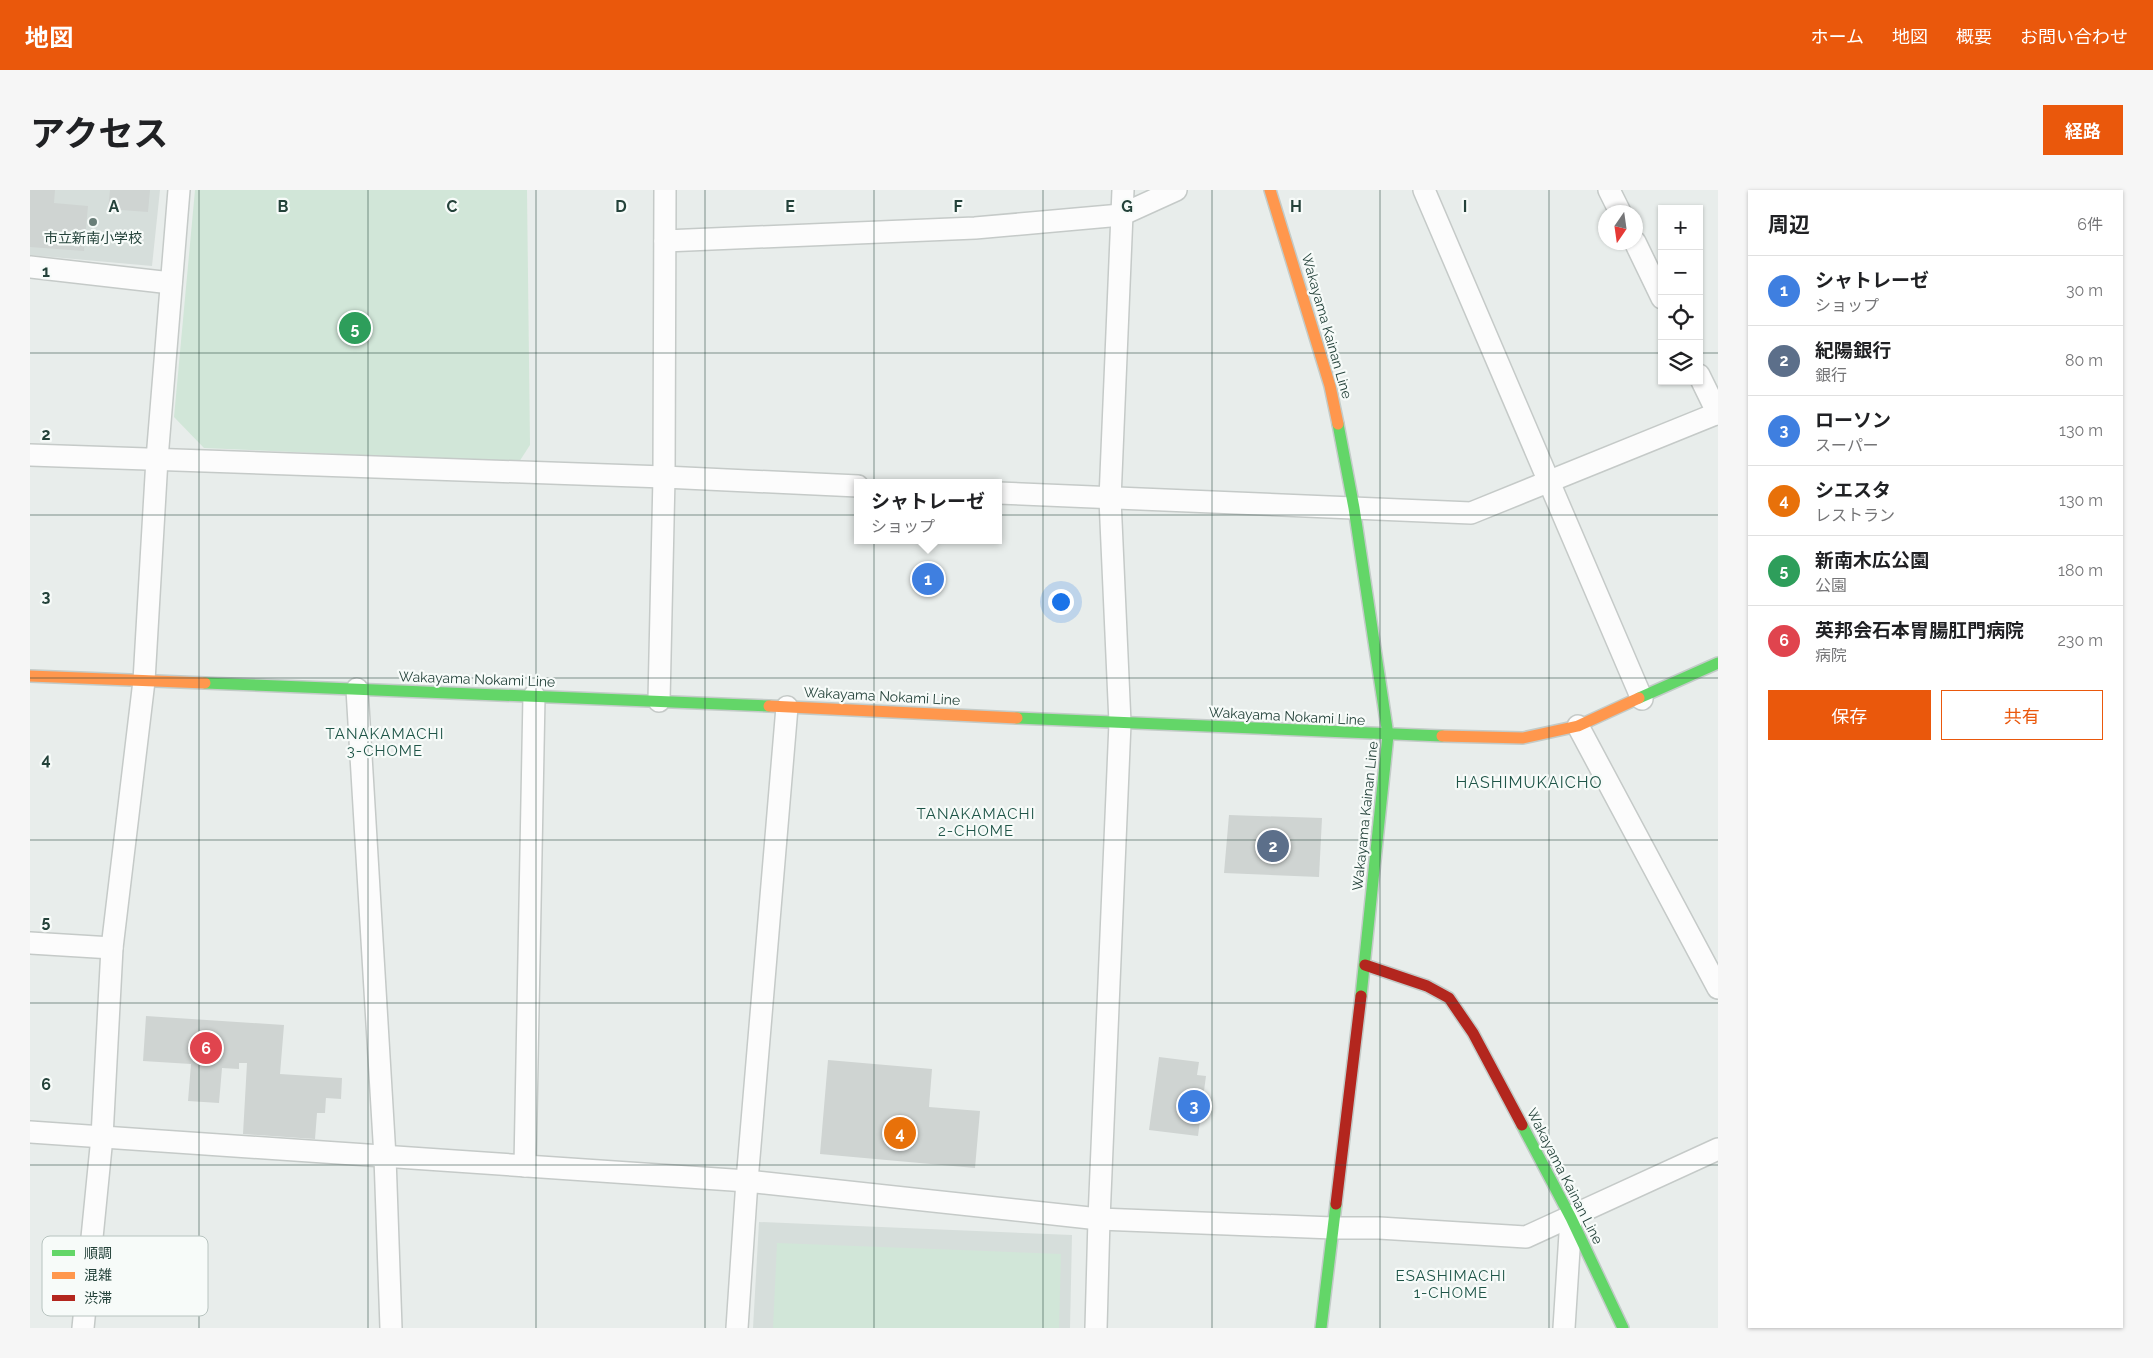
<!DOCTYPE html>
<html lang="ja">
<head>
<meta charset="utf-8">
<style>
	:root { --surface:#fff; --page:#f6f6f6; --text:#202124; --muted:#757577; --line:#e0e0e0; --accent:#ea580c }
	body { margin:0; font-family:Raleway,"Noto Sans JP",sans-serif; background:var(--page); color:var(--text) }
	.controls { position:absolute; right:15px; top:15px; display:grid; overflow:hidden; border-radius:0px; box-shadow:0 1px 4px #0004 }
	.controls button { width:45px; height:45px; display:grid; place-items:center; padding:0; border:0; border-bottom:1px solid var(--line); background:var(--surface); color:var(--text); font:25px sans-serif }
	.compass { position:absolute; left:1568px; top:15px; width:45px; height:45px; border-radius:50%; background:var(--surface); box-shadow:0 1px 4px #0004; rotate:193deg }
	.you { position:absolute; left:1030px; top:411px; width:18px; height:18px; margin:-12px; border:4px solid #fff; border-radius:50%; background:#1a73e8; box-shadow:0 0 0 8px #1a73e833 }
	.badge { display:grid; place-items:center; width:32px; height:32px; border-radius:50%; background:var(--accent); color:#fff; font-size:16px; font-weight:700 }
	.pin { position:absolute; translate:-50% -50%; border:2px solid #fff; box-shadow:0 1px 5px #0006 }
	.popup { position:absolute; left:824px; top:289px; width:148px; height:65px; box-sizing:border-box; display:grid; place-content:center; border-radius:0px; background:var(--surface); filter:drop-shadow(0 1px 4px #0005); font-size:16px; white-space:nowrap; color:var(--muted) }
	.popup b { font-size:19px; color:var(--text) }
	.popup::after { content:''; position:absolute; left:50%; top:100%; margin-left:-10px; border:10px solid transparent; border-top-color:var(--surface) }
	.list { margin:0; padding:0; list-style:none }
	h2 { display:flex; justify-content:space-between; align-items:center; height:65px; margin:0; padding:0 20px; font-size:21px }
	h2 small { font-size:16px; font-weight:400; color:var(--muted) }
	.list li { display:grid; grid-template-columns:32px 1fr auto; gap:15px; align-items:center; box-sizing:border-box; height:70px; padding:0 20px; border-top:1px solid var(--line) }
	.list b { display:block; font-size:19px; white-space:nowrap }
	.list p { margin:0; font-size:16px; white-space:nowrap; color:var(--muted) }
	.list em { font-size:16px; font-style:normal; color:var(--muted) }
	.actions { display:flex; gap:10px; padding:15px 20px }
	.actions a { flex:1; padding:11px 0; border:1px solid var(--accent); border-radius:0px; text-align:center; font-size:18px; color:var(--accent) }
	.actions .main { background:var(--accent); color:#fff }
	.icon { flex:none; width:28px; height:28px; fill:none; stroke:currentColor; stroke-width:2; stroke-linecap:round; stroke-linejoin:round }
	.map { position:relative; flex:none; width:1688px; height:1138px; overflow:hidden; border-radius:0px }
	header { display:flex; align-items:center; gap:30px; box-sizing:border-box; height:70px; padding:0 25px; background:var(--accent); color:#fff }
	header strong { font-size:24px }
	nav { display:flex; gap:28px; margin-inline-start:auto; font-size:18px }
	.intro { display:flex; align-items:center; justify-content:space-between; box-sizing:border-box; height:120px; padding:0 30px }
	h1 { margin:0; font-size:35px }
	.button { padding:12px 22px; border-radius:0px; background:var(--accent); color:#fff; font-size:18px; font-weight:700 }
	main { display:flex; gap:30px; padding:0 30px }
	aside { flex:1; background:var(--surface); border-radius:0px; box-shadow:0 1px 4px #0004 }
	.map>svg:first-child { display:block }
</style>
</head>
<body>
<header>
<strong>地図</strong>
<nav><a>ホーム</a><a>地図</a><a>概要</a><a>お問い合わせ</a></nav>
</header>
<div class="intro"><h1>アクセス</h1><a class="button">経路</a></div>
<main>
<div class="map">
<svg width="1688" height="1138" viewBox="0 0 1688 1138">
	<rect width="100%" height="100%" fill="#e8edeb"/>
	<g fill="#d6dedb">
		<path d="M0 0H130L122 76 0 65Z"/>
		<path d="M729 1032 1042 1045 1040 1138H723Z"/>
	</g>
	<g fill="#d1e6d8">
		<path d="M165 0H497L500 255 489 272 174 258 144 227Z"/>
		<path d="M747 1053 1031 1064 1029 1138H743Z"/>
	</g>
	<g fill="#cfd4d2">
		<path d="M0 0H25L24 13 58 16 54 61 0 57Z"/>
		<path d="M80 0H120L118 22 78 19Z"/>
		<path d="M1199 625 1292 628 1289 687 1194 683Z"/>
		<path d="M116 826 254 835 250 884 312 888 311 909 296 908 295 923H287L285 949 213 944 217 873H209V879L192 878 189 913 158 911 161 874 113 871Z"/>
		<path d="M1129 867 1169 872 1167 885 1176 886 1168 946 1119 940Z"/>
		<path d="M798 870 902 879 899 917 950 921 945 978 790 964Z"/>
	</g>
	<g fill="none" stroke-linecap="round" stroke-linejoin="round">
		<defs>
			<g id="street">
				<path d="M1394 0 1612 509"/>
				<path d="M1579 0 1590 22"/>
				<path d="M635 51 945 38 1091 25 1146 0"/>
				<path d="M1605 52 1632 108"/>
				<path d="M0 77 141 93"/>
				<path d="M1669 185 1688 224"/>
				<path d="M0 265 634 287 828 296"/>
				<path d="M968 303 1441 323 1688 223"/>
				<path d="M327 499 355 967 361 1138"/>
				<path d="M629 511 634 287 635 0"/>
				<path d="M1548 536 1688 798"/>
				<path d="M0 753 82 758"/>
				<path d="M0 942 717 991 1069 1029 1303 1038H1349L1496 1047 1688 959"/>
				<path d="M495 976 504 506"/>
				<path d="M53 1138 72 947 82 758 114 491 127 269 149 0"/>
				<path d="M707 1138 717 991 757 517"/>
				<path d="M1066 1138 1069 1029 1090 533 1080 309 1093 0"/>
				<path d="M1534 1138 1541 1028"/>
			</g>
			<g id="fast">
				<path d="M1308 234 1324 318 1358 545 1331 806"/>
				<path d="M175 493 739 516"/>
				<path d="M1609 508 1688 473"/>
				<path d="M987 528 1412 546"/>
				<path d="M1492 935 1541 1028 1593 1138"/>
				<path d="M1291 1138 1306 1014"/>
			</g>
			<g id="slow">
				<path d="M1240 0 1300 196 1308 234"/>
				<path d="M0 486 175 493"/>
				<path d="M739 516 987 528"/>
				<path d="M1412 546 1493 548 1548 536 1609 508"/>
			</g>
			<g id="jam">
				<path d="M1335 775 1397 796 1419 808 1443 843 1492 935"/>
				<path d="M1306 1014 1331 806"/>
			</g>
		</defs>
		<use href="#street" stroke="#c5cac8" stroke-width="24"/>
		<use href="#fast" stroke="#c3cbc8" stroke-width="14"/>
		<use href="#slow" stroke="#c3cbc8" stroke-width="14"/>
		<use href="#jam" stroke="#c3cbc8" stroke-width="14"/>
		<use href="#street" stroke="#fcfcfc" stroke-width="21"/>
		<use href="#fast" stroke="#63d668" stroke-width="11"/>
		<use href="#slow" stroke="#ff974d" stroke-width="11"/>
		<use href="#jam" stroke="#b3261e" stroke-width="11"/>
	</g>
	<path fill="none" stroke="#24423a" stroke-width="1" stroke-opacity="0.55" d="M169 0V1138M338 0V1138M506 0V1138M675 0V1138M844 0V1138M1013 0V1138M1182 0V1138M1350 0V1138M1519 0V1138M0 163H1632M1669 163H1688M0 325H1688M0 488H1688M0 650H1688M0 813H1688M0 975H1688"/>
	<circle fill="#697e78" stroke="#f7fbf9" stroke-width="2" cx="63" cy="32" r="5"/>
	<g text-anchor="middle" dominant-baseline="central" stroke-width="4.5" stroke-linejoin="round" paint-order="stroke">
		<g font-size="14" fill="#24423a" stroke="#f7fbf9">
			<text x="63" y="48">市立新南小学校</text>
		</g>
		<g font-size="14" fill="#24423a" stroke="#f7fbf9">
			<text transform="translate(1297 136) rotate(74)">Wakayama Kainan Line</text>
			<text transform="translate(447 489) rotate(2)">Wakayama Nokami Line</text>
			<text transform="translate(852 506) rotate(3)">Wakayama Nokami Line</text>
			<text transform="translate(1257 526) rotate(3)">Wakayama Nokami Line</text>
			<text transform="translate(1335 626) rotate(-84)">Wakayama Kainan Line</text>
			<text transform="translate(1535 986) rotate(63)">Wakayama Kainan Line</text>
		</g>
		<g font-size="15" letter-spacing="1" fill="#1f5548" stroke="#f7fbf9">
			<text x="355" y="544">TANAKAMACHI<tspan x="355" dy="17">3-CHOME</tspan></text>
			<text x="946" y="624">TANAKAMACHI<tspan x="946" dy="17">2-CHOME</tspan></text>
			<text x="1421" y="1086">ESASHIMACHI<tspan x="1421" dy="17">1-CHOME</tspan></text>
		</g>
		<g font-size="16" letter-spacing="1" fill="#1f5548" stroke="#f7fbf9">
			<text x="1499" y="592">HASHIMUKAICHO</text>
		</g>
	</g>
	<rect x="12" y="1046" width="166" height="80" rx="8" fill="#f7fbf9" stroke="#b8c4c0" stroke-width="1"/>
	<rect x="22" y="1060" width="23" height="6" fill="#63d668"/>
	<rect x="22" y="1082" width="23" height="7" fill="#ff974d"/>
	<rect x="22" y="1105" width="23" height="6" fill="#b3261e"/>
	<g font-size="14" fill="#24423a">
		<text x="54" y="1068">順調</text>
		<text x="54" y="1090">混雑</text>
		<text x="54" y="1113">渋滞</text>
	</g>
	<g font-size="16" text-anchor="middle" font-weight="bold" fill="#24423a" stroke="#f7fbf9" stroke-width="4.5" stroke-linejoin="round" paint-order="stroke">
		<text x="84" y="22">A</text>
		<text x="253" y="22">B</text>
		<text x="422" y="22">C</text>
		<text x="591" y="22">D</text>
		<text x="760" y="22">E</text>
		<text x="928" y="22">F</text>
		<text x="1097" y="22">G</text>
		<text x="1266" y="22">H</text>
		<text x="1435" y="22">I</text>
		<text x="16" y="87">1</text>
		<text x="16" y="250">2</text>
		<text x="16" y="412">3</text>
		<text x="16" y="575">4</text>
		<text x="16" y="737">5</text>
		<text x="16" y="900">6</text>
	</g>
</svg>
<div class="controls">
<button>+</button>
<button>−</button>
<button><svg class="icon" aria-label="locate" viewBox="0 0 24 24"><circle cx="12" cy="12" r="6"/><path d="M12 2v4M12 18v4M2 12h4M18 12h4"/></svg></button>
<button><svg class="icon" aria-label="layers" viewBox="0 0 24 24"><path d="M12 4l9 5-9 5-9-5zM3 14l9 5 9-5"/></svg></button>
</div>
<svg class="compass" viewBox="-18 -18 36 36"><path d="M0-13l5 13h-10z" fill="#e53935"/><path d="M0 13l5-13h-10z" fill="#757577"/></svg>
<div class="you"></div>
<div class="pin badge" style="left:898px;top:389px;background:#3f7fe0">1</div>
<div class="popup"><b>シャトレーゼ</b>ショップ</div>
<div class="pin badge" style="left:1243px;top:656px;background:#5c6f8a">2</div>
<div class="pin badge" style="left:1164px;top:916px;background:#3f7fe0">3</div>
<div class="pin badge" style="left:870px;top:943px;background:#e8710a">4</div>
<div class="pin badge" style="left:325px;top:138px;background:#2e9e5b">5</div>
<div class="pin badge" style="left:176px;top:858px;background:#e0444e">6</div>
</div>
<aside>
<h2>周辺<small>6件</small></h2>
<ul class="list">
<li><span class="badge" style="background:#3f7fe0">1</span><div><b>シャトレーゼ</b><p>ショップ</p></div><em>30 m</em></li>
<li><span class="badge" style="background:#5c6f8a">2</span><div><b>紀陽銀行</b><p>銀行</p></div><em>80 m</em></li>
<li><span class="badge" style="background:#3f7fe0">3</span><div><b>ローソン</b><p>スーパー</p></div><em>130 m</em></li>
<li><span class="badge" style="background:#e8710a">4</span><div><b>シエスタ</b><p>レストラン</p></div><em>130 m</em></li>
<li><span class="badge" style="background:#2e9e5b">5</span><div><b>新南木広公園</b><p>公園</p></div><em>180 m</em></li>
<li><span class="badge" style="background:#e0444e">6</span><div><b>英邦会石本胃腸肛門病院</b><p>病院</p></div><em>230 m</em></li>
</ul>
<div class="actions"><a class="main">保存</a><a>共有</a></div>
</aside>
</main>
</body>
</html>
